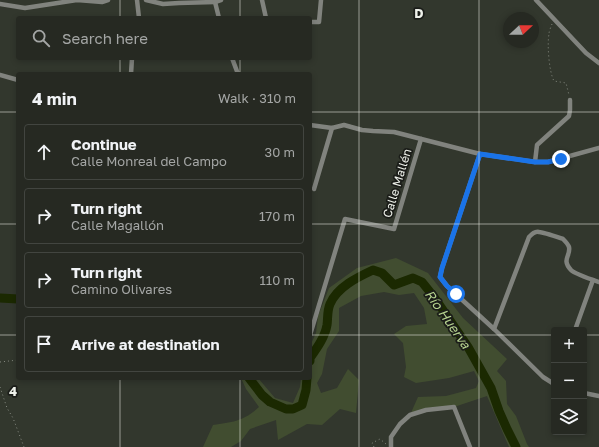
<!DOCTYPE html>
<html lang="en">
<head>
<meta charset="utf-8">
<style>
	:root { --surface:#262922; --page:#32352f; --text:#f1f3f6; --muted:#a4a6a5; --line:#424540 }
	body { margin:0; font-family:"Golos Text",sans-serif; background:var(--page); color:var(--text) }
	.controls { position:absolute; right:12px; bottom:12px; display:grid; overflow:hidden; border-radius:4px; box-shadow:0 2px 6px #0003 }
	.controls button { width:36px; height:36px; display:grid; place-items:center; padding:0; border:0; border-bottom:1px solid var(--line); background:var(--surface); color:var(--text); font:20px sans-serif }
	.compass { position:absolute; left:503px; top:12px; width:36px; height:36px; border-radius:50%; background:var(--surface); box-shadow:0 2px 6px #0003; rotate:68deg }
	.stop { position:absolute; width:12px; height:12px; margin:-9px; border:3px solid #1a73e8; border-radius:50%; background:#fff }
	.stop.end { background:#1a73e8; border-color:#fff; box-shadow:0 1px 4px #0008 }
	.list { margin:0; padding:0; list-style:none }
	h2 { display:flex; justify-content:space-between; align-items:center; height:52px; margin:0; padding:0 16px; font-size:17px }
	h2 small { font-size:13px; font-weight:400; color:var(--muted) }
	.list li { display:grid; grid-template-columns:26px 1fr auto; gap:12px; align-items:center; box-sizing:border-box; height:56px; margin:0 8px 8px; padding:0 8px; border:1px solid var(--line); border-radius:4px }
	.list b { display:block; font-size:15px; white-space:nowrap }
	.list p { margin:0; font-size:13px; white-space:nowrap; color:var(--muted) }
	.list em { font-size:13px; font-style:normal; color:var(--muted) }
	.icon { flex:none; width:22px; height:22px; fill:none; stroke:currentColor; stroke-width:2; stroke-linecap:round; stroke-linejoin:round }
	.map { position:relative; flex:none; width:599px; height:447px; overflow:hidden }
	.search { position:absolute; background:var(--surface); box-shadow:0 2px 6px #0003; left:16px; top:16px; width:296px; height:44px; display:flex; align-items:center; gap:10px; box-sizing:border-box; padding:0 14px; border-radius:4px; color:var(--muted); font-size:15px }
	.panel { position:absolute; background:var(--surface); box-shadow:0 2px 6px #0003; left:16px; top:72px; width:296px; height:308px; border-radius:4px }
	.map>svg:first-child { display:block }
</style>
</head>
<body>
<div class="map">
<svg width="599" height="447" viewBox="0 0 599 447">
	<rect width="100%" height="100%" fill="#32372d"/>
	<path fill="#414d30" d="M396 258 428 273 463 318 507 359 497 371 506 381 507 404 516 416 527 444 529 447H509L487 396 454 407 426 410 410 415 418 397 446 396 476 388 479 381 474 371 449 378 416 383 404 377 406 367 403 343 394 334 406 326 427 324 424 308 414 293 399 295 384 292 361 296 339 308V331L327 349 322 374 317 383 321 393 337 388 348 369 359 380 356 413 340 409 322 425 307 424 278 440 276 420 250 429 241 441 231 447H203L213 425C233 422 244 421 259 407L246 389 241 378H258L275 398 293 403 300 387 301 378H310V346L316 333 318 316 329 288 357 268Z"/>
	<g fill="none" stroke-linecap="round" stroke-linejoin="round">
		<g stroke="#1b2901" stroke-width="9">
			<path d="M0 298 18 299"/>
			<path d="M310 361V358C317 348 325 337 327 325 328 318 327 311 330 304 337 287 358 277 373 270L382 273 394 285 413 278 422 282 434 297 468 347 491 388 499 411 507 429 516 447"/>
			<path d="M249 378 262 395 270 402 286 409H293L302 405 306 390 307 378"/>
		</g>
		<g stroke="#868a81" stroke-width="1" stroke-dasharray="1 3" stroke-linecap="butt">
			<path d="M552 24C551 27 549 31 549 34 547 44 549 72 554 81L566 83 569 95"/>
			<path d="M0 362 18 360"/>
			<path d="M0 387 7 408 13 418 24 447"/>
			<path d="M374 447 372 443 380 439 386 444"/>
		</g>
		<g stroke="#81837e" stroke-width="4.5">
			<path d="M137 0 139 18"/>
			<path d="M146 0 163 4 179 3 215 2 221 0"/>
			<path d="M262 0 266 18"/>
			<path d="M536 0 586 53 599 63"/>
			<path d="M215 2 219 18"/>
			<path d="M0 4 25 8 77 0 102 2 108 0"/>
			<path d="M310 22H319L321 0"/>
			<path d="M232 58 238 74"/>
			<path d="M131 74 132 58"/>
			<path d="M0 75 18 80"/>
			<path d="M310 125 332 128 344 125 362 130 373 131 394 132 480 154 535 162H548L599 148"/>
			<path d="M480 154 442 268 440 277 447 286 494 329 543 377 554 384"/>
			<path d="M535 162 537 145 569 116 570 110V100"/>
			<path d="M314 189 332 128"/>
			<path d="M494 329 529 237C532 234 535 231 539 232 543 232 560 238 563 239 565 241 568 244 569 247 571 256 561 259 571 270 575 274 593 280 599 282"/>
			<path d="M575 330 593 280"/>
			<path d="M310 335 345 219 394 229 421 139"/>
			<path d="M584 393 599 396"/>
			<path d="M391 447V437L400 424 410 415 426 410 454 407 470 447"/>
		</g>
	</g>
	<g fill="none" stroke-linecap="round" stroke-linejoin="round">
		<path stroke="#1a73e8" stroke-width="5" d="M456 294 447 286 440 277 442 268 480 154 535 162H548L561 159"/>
	</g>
	<path fill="none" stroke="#eef1ea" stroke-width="1" stroke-opacity="0.55" d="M120 0V18M240 0V18M359 0V447M479 0V447M120 58V74M240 58V74M0 112H18M310 112H599M0 224H18M310 224H599M0 335H18M310 335H554M584 335H599M120 378V447M240 378V447"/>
	<g text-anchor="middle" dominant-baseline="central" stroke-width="3.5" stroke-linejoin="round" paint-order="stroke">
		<g font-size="12" fill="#eef1ea" stroke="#1b1d19">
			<text transform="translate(397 183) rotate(-73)">Calle Mallén</text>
		</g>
		<g font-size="13" font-style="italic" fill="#b5d18e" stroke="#1b1d19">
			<text transform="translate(448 319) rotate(55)">Río Huerva</text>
		</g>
	</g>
	<g font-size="13" text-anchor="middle" font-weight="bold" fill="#eef1ea" stroke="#1b1d19" stroke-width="3.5" stroke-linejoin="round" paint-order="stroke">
		<text x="419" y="18">D</text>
		<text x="13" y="396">4</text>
	</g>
</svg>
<div class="controls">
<button>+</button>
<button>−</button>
<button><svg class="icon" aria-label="layers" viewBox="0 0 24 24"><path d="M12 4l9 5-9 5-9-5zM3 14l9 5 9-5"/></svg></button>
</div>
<svg class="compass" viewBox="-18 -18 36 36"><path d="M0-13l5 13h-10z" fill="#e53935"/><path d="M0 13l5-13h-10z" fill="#a4a6a5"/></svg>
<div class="stop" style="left:456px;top:294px"></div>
<div class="stop end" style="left:561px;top:159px"></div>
<div class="search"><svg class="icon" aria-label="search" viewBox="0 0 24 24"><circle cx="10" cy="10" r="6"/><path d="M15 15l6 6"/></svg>Search here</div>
<section class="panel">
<h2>4 min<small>Walk · 310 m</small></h2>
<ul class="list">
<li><svg class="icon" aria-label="ahead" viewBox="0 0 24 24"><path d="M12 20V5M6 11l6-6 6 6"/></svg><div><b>Continue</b><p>Calle Monreal del Campo</p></div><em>30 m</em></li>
<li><svg class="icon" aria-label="right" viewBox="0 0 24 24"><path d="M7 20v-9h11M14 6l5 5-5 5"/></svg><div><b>Turn right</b><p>Calle Magallón</p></div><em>170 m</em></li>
<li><svg class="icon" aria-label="right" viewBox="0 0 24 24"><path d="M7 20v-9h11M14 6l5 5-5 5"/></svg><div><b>Turn right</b><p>Camino Olivares</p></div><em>110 m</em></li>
<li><svg class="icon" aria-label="arrive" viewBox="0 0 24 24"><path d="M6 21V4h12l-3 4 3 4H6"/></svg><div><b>Arrive at destination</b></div></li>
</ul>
</section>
</div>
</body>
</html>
